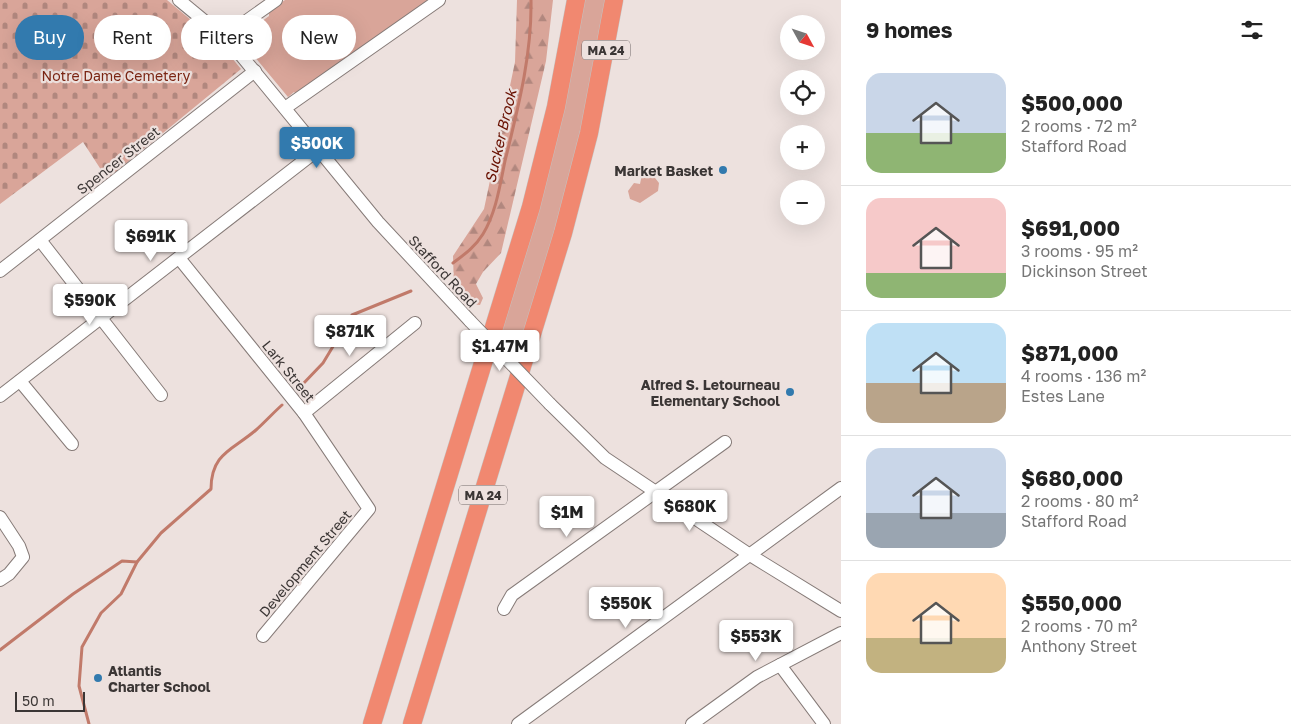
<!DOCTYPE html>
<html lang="en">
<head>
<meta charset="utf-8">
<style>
	:root { --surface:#fff; --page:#f6f6f6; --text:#222; --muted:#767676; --line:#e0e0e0; --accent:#327aae }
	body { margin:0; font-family:"Golos Text",sans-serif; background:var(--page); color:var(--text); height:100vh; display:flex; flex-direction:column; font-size:19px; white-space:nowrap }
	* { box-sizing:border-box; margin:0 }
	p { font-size:16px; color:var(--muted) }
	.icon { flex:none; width:28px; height:28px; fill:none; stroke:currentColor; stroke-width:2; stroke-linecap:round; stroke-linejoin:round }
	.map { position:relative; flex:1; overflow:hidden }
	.sheet { display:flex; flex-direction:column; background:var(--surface); width:450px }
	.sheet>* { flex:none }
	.guide { position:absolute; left:15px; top:15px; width:475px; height:45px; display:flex; gap:10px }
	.needle { width:32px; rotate:130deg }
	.buttons { position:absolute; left:780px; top:15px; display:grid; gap:10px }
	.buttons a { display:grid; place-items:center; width:45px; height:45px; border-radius:50%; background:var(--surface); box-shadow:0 5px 20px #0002; font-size:25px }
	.scale { position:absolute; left:15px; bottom:12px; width:70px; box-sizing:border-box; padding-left:5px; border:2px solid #3b3635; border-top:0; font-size:14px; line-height:18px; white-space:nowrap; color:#3b3635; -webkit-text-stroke:4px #ede1de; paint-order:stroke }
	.price { position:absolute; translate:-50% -42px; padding:0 11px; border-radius:5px; background:#fff; color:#222; font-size:16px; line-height:32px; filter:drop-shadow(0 1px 2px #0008) }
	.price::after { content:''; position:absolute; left:50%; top:30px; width:15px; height:11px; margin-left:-8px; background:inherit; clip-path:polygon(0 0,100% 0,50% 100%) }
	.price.current { background:var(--accent); color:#fff }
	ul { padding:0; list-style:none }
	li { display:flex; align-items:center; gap:15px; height:125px; padding:0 25px }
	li+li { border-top:1px solid var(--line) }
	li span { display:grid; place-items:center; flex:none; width:140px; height:100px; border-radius:15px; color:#555 }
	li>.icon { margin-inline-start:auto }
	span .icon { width:60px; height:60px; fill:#fffc; stroke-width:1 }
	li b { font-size:21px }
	h2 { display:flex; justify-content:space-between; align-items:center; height:60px; padding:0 25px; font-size:21px }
	.chip { padding:0 18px; border-radius:22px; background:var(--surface); box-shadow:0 5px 20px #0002; font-size:18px; line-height:45px }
	.chip.current { background:var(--accent); color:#fff }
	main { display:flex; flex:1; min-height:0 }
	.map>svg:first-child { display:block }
	.green { fill:#d9a599 }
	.forest { fill:url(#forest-firs) }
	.cemetery { fill:url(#cemetery-stones) }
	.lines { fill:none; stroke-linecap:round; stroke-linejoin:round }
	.stream { stroke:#c17a6a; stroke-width:3 }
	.minor-casing { stroke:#867b78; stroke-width:14 }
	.highway-casing { stroke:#c4c3c2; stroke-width:19 }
	.minor { stroke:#fff; stroke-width:12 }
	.highway { stroke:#f18870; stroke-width:18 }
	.minor-bridge-casing { stroke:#867b78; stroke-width:14; stroke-linecap:butt }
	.minor-bridge { stroke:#fff; stroke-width:12 }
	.poi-dot { fill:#327aae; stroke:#ede1de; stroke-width:2 }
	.labels { text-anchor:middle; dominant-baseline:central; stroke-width:4.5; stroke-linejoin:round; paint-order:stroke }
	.shield { fill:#ede1de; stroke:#706968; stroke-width:1 }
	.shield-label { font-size:12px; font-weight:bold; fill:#3b3635 }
	.park-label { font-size:14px; fill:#7c2614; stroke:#ede1de }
	.street-label { font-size:14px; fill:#3b3635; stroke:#ede1de }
	.poi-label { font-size:14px; font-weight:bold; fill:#3b3635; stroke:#ede1de; text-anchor:end }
	.water-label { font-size:15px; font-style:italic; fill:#681000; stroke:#ede1de }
</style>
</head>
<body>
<main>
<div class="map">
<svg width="841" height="724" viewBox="0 0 841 724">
	<defs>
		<pattern id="forest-firs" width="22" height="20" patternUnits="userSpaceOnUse" patternTransform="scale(1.25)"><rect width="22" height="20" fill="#d9a599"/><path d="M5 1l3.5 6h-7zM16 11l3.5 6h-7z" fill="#b1877e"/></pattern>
		<pattern id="cemetery-stones" width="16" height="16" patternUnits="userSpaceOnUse" patternTransform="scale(1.25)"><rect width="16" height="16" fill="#d9a599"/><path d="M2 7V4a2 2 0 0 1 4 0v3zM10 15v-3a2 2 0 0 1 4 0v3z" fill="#b1877e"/></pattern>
	</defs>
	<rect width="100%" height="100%" fill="#ede1de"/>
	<g class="green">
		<polygon points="285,0 428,0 296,94 294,92 288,97 239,38 269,16 269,11"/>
		<polygon points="581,0 608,0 584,127 519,356 498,335"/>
		<polygon points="644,164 659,183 658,191 640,203 630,199 628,191 634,183 640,184"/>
	</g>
	<polygon class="forest" points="517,0 553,0 546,61 501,253 483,272 476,284 483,298 480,305 469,304 454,289 453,256 484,209 515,62"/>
	<polygon class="cemetery" points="0,0 167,0 222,46 241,69 107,179 83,142 0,204"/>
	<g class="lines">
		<g class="stream">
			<path d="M 453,263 C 465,254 475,247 483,234 C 496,213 500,185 505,161 C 518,108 532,55 531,0"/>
			<polyline points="301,386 323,363 352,315 411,291"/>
			<polyline points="0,650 73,594 122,561 137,562"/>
			<path d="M 89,724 L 79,686 L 82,647 L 101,613 L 121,594 L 137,562 L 161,533 L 211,489 C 211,453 233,450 256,430 C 265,422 273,413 282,405"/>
		</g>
		<defs>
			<g id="minor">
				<polyline points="179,0 231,43 378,222 470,321"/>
				<polyline points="224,37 276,0"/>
				<polyline points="285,108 439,0"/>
				<polyline points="40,240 161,395"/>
				<polyline points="179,258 304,413 369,509 263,636"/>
				<polyline points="0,271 255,71"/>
				<polyline points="20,381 72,444"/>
				<polyline points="0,396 319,149"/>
				<polyline points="550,404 605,458 750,555 841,611"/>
				<polyline points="304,413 415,323"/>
				<polyline points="0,517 19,546 23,557 9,574 0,580"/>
				<polyline points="504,609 512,595 725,442"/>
				<polyline points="780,665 824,724"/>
				<polyline points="518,724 841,488"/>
				<polyline points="692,724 757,677 841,633"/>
			</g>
			<g id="highway">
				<polyline points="372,724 531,207 556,107 576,0"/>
				<polyline points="412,724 563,233 589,133 614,0"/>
			</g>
		</defs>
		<use href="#minor" class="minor-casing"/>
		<use href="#highway" class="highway-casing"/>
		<use href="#minor" class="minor"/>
		<use href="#highway" class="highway"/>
		<defs>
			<polyline id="minor-bridge" points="470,321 550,404"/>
		</defs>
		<use href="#minor-bridge" class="minor-bridge-casing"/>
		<use href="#minor-bridge" class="minor-bridge"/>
	</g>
	<g class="poi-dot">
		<circle cx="723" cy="170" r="5"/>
		<circle cx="790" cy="392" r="5"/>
		<circle cx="98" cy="678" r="5"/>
	</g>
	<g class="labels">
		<g class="shield">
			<rect x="582" y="40.5" width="48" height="19" rx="4"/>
			<rect x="459" y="485.5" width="48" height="19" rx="4"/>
		</g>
		<g class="shield-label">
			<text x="606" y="50">MA 24</text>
			<text x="483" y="495">MA 24</text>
		</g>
		<g class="park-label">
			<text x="116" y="75">Notre Dame Cemetery</text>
		</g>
		<g class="street-label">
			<text transform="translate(118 160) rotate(-38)">Spencer Street</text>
			<text transform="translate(443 271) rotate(47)">Stafford Road</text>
			<text transform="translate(289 371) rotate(51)">Lark Street</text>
			<text transform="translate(305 563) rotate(-50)">Development Street</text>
		</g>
		<g class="poi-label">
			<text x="713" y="170">Market Basket</text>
			<text x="780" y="384">Alfred S. Letourneau<tspan x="780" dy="16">Elementary School</tspan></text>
			<text x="108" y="670" text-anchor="start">Atlantis<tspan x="108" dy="16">Charter School</tspan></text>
		</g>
		<g class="water-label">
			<text transform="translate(500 136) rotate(-77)">Sucker Brook</text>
		</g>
	</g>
</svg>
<div class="buttons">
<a><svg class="needle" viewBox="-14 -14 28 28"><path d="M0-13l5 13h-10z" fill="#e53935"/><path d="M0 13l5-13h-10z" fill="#767676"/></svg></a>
<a><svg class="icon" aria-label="locate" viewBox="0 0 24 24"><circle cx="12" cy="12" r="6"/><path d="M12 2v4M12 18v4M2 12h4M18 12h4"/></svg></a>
<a>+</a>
<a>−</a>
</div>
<div class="scale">50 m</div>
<b class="price current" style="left:317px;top:169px">$500K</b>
<b class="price" style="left:151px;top:262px">$691K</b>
<b class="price" style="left:90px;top:326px">$590K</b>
<b class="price" style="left:350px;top:357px">$871K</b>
<b class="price" style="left:500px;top:372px">$1.47M</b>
<b class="price" style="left:690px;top:532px">$680K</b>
<b class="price" style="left:567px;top:538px">$1M</b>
<b class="price" style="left:626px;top:629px">$550K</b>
<b class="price" style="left:756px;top:662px">$553K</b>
<div class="guide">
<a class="chip current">Buy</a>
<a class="chip">Rent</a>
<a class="chip">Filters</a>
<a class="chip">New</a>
</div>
</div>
<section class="sheet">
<h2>9 homes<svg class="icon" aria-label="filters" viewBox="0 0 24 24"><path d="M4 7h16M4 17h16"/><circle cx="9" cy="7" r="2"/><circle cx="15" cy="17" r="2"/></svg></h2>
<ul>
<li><span style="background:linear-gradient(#c9d6e8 60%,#8fb573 0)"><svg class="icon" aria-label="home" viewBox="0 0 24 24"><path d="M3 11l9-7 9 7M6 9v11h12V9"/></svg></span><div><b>$500,000</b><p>2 rooms · 72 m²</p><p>Stafford Road</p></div></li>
<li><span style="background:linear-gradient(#f6c9c9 75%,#8fb573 0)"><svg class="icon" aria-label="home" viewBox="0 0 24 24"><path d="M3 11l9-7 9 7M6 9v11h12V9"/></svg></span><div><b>$691,000</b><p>3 rooms · 95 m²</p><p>Dickinson Street</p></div></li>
<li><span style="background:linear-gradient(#bfe0f5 60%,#b9a48a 0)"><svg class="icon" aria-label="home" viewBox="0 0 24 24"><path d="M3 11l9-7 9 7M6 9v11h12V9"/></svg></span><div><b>$871,000</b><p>4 rooms · 136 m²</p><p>Estes Lane</p></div></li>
<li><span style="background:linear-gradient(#c9d6e8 65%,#9aa5b1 0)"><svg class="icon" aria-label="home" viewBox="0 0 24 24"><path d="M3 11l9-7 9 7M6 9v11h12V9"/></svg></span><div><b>$680,000</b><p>2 rooms · 80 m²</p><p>Stafford Road</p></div></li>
<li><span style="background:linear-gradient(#ffd9b3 65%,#c2b280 0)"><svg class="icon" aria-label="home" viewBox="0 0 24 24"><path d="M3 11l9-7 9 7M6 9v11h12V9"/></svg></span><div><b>$550,000</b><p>2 rooms · 70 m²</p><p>Anthony Street</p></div></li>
</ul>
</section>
</main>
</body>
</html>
